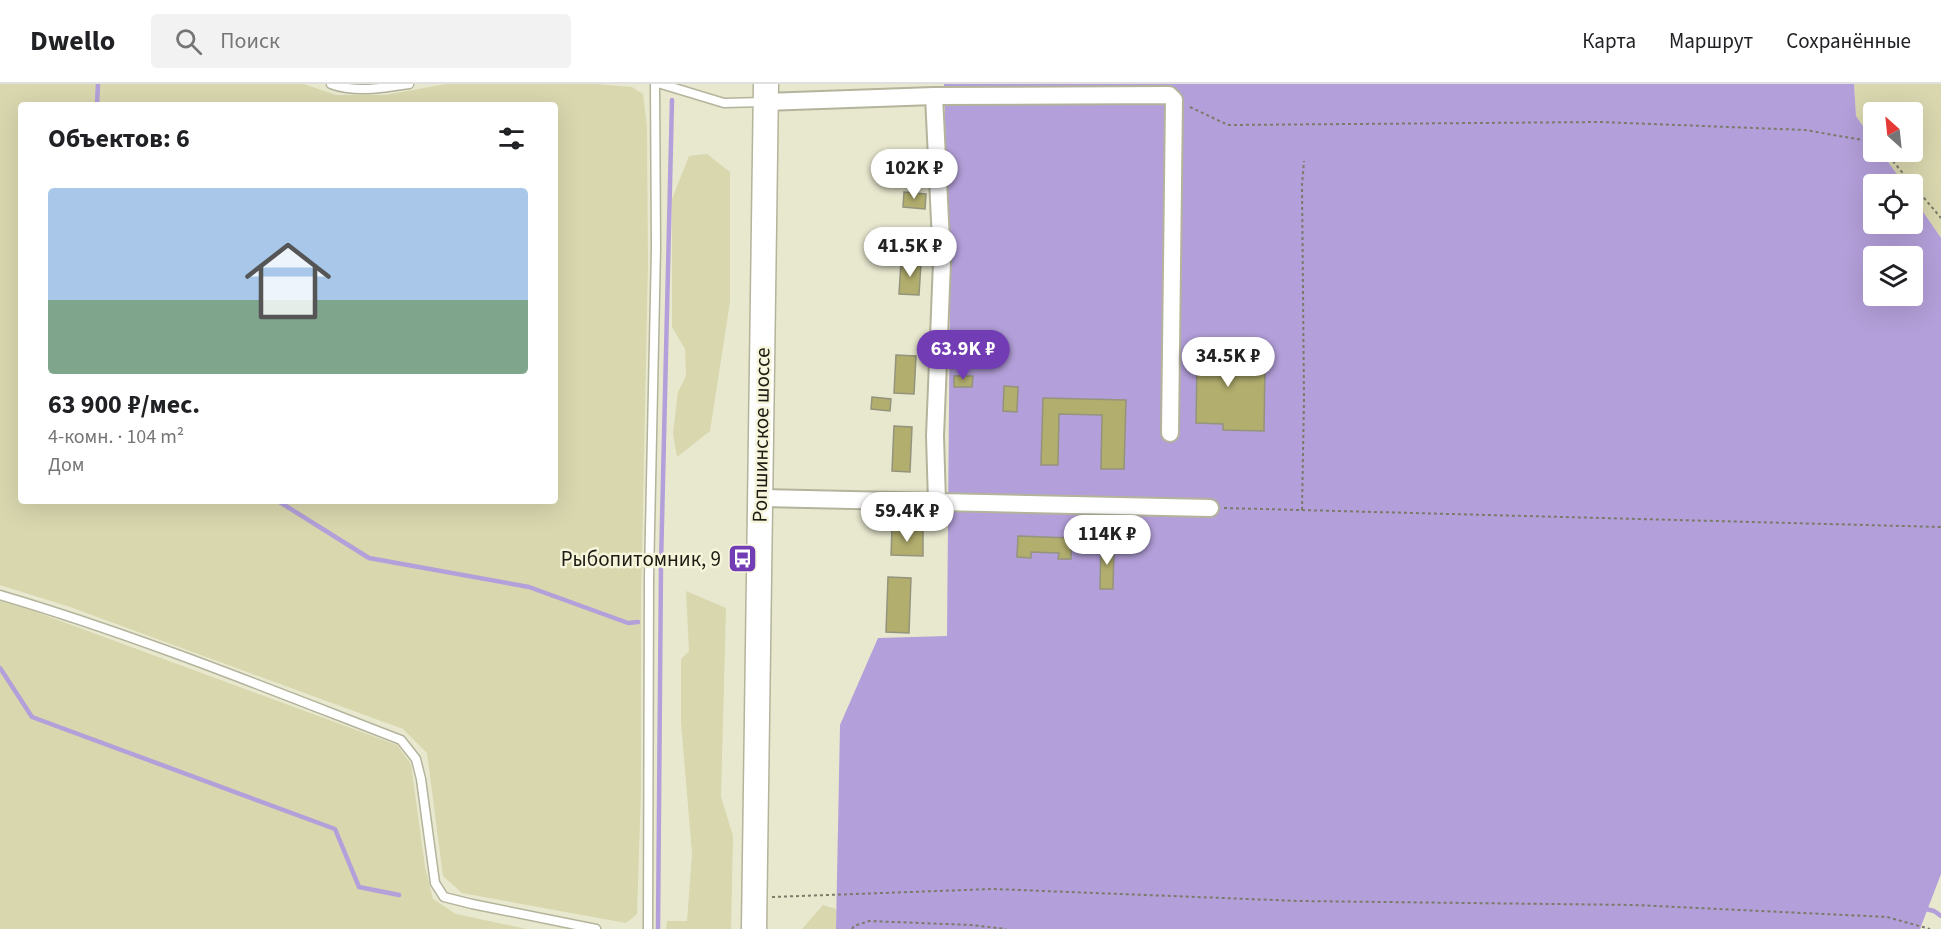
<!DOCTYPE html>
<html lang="ru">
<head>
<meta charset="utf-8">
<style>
	:root { --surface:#fff; --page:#f2f2f2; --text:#202124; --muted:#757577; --line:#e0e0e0; --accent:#723db4 }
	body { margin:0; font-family:"Source Sans 3",sans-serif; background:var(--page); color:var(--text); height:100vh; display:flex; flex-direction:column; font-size:22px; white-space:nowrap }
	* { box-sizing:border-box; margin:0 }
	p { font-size:20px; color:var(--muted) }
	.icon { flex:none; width:33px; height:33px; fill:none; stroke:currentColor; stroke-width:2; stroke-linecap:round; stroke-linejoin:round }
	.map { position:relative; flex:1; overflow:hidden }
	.drawer { position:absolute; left:18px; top:18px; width:540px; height:402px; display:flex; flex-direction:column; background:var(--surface); border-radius:6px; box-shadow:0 6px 24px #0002 }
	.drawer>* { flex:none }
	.needle { width:39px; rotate:333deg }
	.buttons { position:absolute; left:1863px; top:18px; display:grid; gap:12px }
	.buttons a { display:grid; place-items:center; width:60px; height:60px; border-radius:6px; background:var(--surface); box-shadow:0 6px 24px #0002; font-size:30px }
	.price { position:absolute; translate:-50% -51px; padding:0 14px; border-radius:21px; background:#fff; color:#222; font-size:20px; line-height:39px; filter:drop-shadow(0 2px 3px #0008) }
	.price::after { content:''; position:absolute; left:50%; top:36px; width:18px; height:14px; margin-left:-9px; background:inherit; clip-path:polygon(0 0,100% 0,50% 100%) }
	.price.on { background:var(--accent); color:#fff }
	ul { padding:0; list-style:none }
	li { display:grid; align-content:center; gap:12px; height:318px; padding:0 30px }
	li+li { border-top:2px solid var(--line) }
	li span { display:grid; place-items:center; height:186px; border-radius:6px; color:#555 }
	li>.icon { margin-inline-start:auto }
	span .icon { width:108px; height:108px; fill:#fffc; stroke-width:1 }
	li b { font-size:26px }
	h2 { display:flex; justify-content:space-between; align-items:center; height:72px; padding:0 30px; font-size:26px }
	header { display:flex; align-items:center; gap:36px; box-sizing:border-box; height:84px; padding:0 30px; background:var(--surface); border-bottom:2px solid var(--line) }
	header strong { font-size:28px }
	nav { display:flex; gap:33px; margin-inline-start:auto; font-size:21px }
	.search { width:420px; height:54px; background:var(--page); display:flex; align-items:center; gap:15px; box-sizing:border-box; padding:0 21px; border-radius:6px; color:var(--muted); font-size:22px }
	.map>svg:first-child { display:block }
	.green { fill:#d8d7ae; fill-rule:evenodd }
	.water { fill:#b39fd9; fill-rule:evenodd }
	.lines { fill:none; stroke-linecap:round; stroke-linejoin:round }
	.stream { stroke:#b39fd9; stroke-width:4.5 }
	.building { fill:#b2ae6e; stroke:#94937c; stroke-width:1.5 }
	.lane-casing { stroke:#b4b39b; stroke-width:11 }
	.street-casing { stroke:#b4b39b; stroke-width:20 }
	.secondary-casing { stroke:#b4b39b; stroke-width:27 }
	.path { stroke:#7b7b6a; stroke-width:2; stroke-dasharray:3 3; stroke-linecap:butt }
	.lane { stroke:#fff; stroke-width:8 }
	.street { stroke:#fff; stroke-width:16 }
	.secondary { stroke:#fff; stroke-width:24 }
	.labels { text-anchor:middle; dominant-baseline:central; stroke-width:5; stroke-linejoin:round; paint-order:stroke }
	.street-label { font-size:21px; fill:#1d1c13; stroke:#f6f5dc }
	.poi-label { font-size:21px; fill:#1d1c13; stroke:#f6f5dc; text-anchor:end }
</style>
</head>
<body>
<header>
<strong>Dwello</strong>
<div class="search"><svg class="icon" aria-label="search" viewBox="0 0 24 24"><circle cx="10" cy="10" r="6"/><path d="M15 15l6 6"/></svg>Поиск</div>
<nav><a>Карта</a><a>Маршрут</a><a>Сохранённые</a></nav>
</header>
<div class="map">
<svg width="1941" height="845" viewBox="0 0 1941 845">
	<rect width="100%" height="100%" fill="#e8e8cf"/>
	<g class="green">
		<path d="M 0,0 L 304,0 L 336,11 L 385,11 L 446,0 L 597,0 L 632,3 L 643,10 L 647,43 L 648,180 L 641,517 L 641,707 L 637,830 L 626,839 L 462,809 L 443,792 L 427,669 L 403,645 L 70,523 L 0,501 ZM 21,21 L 555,21 L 555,417 L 21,417 Z"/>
		<polygon points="1854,0 1941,0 1941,154 1913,113 1912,100 1904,100 1881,68 1912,68 1912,28 1874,28 1873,57 1856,32"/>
		<polygon points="707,70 730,88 730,218 710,347 677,373 673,349 678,308 686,292 685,265 672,243 672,115 689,72"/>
		<polygon points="686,507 726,524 721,713 733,752 731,845 666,845 667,837 687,837 692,770 681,638 681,575 689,567"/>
		<polygon points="0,517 31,526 397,661 411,680 425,783 433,815 456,830 527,845 0,845"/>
		<polygon points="823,821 836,825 836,845 802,845"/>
	</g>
	<path class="water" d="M 944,0 L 1854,0 L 1856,32 L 1873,57 L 1874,68 L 1881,68 L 1904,100 L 1874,100 L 1874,140 L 1912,140 L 1913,113 L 1941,154 L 1941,790 L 1920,845 L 836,845 L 840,641 L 878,554 L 947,552 L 950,206 ZM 1874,172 L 1912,172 L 1912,212 L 1874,212 Z"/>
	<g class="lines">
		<g class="stream">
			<polyline points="97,21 98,0"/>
			<polyline points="278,417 369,474 529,503 628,539 638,538"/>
			<polyline points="0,584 32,633 335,745 359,803 399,811"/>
			<polyline points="1922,824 1934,827 1941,832"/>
			<polyline points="658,845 661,480 672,16"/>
		</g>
	</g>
	<g class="building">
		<polygon points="904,108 926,110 925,125 903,123"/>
		<polygon points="901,178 921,179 919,211 899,210"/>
		<polygon points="1192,257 1236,257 1236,278 1265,279 1264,347 1223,346 1223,340 1196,339 1197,278 1191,278"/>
		<polygon points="896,271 916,272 914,310 894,309"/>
		<polygon points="954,292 973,292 972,303 954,303"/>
		<polygon points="1004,302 1018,303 1017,328 1003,327"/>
		<polygon points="872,313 891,315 890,327 871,325"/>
		<polygon points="1043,314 1126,316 1124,385 1101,385 1102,331 1059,330 1058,381 1041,381"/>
		<polygon points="894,342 912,343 910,388 892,387"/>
		<polygon points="892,445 923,446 923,472 891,471"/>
		<polygon points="1018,452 1071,454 1071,475 1058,475 1059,469 1031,468 1031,474 1017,473"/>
		<polygon points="1101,460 1114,460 1113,505 1100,505"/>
		<polygon points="888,493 911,494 909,549 886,548"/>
	</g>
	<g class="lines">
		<defs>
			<g id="lane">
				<path d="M 331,0 C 355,9 384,4 409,0"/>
				<polyline points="661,0 724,19 763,18"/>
				<path d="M 0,511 C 136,551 269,605 401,656 L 416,675 L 421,695 L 435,799 L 444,813 L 472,820 L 596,845"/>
				<polyline points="648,845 649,493 656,164 655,0"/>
			</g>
			<g id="street">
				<polyline points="934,12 942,178 935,352 937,418"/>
				<polyline points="765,18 934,12 1169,11 1174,16 1170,349"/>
				<polyline points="761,414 1210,424"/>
			</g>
			<polyline id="secondary" points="754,845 766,0"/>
		</defs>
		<use href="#lane" class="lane-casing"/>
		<use href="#street" class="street-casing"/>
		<use href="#secondary" class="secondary-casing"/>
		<g class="path">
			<polyline points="1190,23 1228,41 1601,38 1805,46 1874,58"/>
			<polyline points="1885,68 1941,134"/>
			<polyline points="1224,424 1941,443"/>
			<polyline points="1302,426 1304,315 1302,101 1304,77"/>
			<polyline points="772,813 993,805 1299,817 1635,821 1887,833 1930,845"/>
			<polyline points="852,845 854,842 869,837 971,841 1006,845"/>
		</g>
		<use href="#lane" class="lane"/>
		<use href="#street" class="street"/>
		<use href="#secondary" class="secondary"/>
	</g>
	<defs>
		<symbol id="bus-square" viewBox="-11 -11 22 22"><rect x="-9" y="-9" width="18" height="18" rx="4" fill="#723db4" stroke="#f6f5dc"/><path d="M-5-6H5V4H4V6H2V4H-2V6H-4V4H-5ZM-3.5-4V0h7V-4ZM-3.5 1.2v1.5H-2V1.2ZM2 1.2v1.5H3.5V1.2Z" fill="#fff"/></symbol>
	</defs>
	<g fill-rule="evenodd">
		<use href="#bus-square" x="726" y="458" width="33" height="33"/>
	</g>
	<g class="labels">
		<g class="street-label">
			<text transform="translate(761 351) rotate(-89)">Ропшинское шоссе</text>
		</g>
		<g class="poi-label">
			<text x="721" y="475">Рыбопитомник, 9</text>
		</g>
	</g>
</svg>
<div class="buttons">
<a><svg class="needle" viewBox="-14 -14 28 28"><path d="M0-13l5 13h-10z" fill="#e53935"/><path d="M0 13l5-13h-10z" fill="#757577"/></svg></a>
<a><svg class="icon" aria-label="locate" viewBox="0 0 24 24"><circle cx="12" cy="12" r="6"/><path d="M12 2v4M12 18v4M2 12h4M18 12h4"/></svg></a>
<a><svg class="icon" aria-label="layers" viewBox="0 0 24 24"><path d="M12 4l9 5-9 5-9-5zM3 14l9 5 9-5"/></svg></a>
</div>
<b class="price" style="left:914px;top:116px">102K ₽</b>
<b class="price" style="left:910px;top:194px">41.5K ₽</b>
<b class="price on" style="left:963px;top:297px">63.9K ₽</b>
<b class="price" style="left:1228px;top:304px">34.5K ₽</b>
<b class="price" style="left:907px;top:459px">59.4K ₽</b>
<b class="price" style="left:1107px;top:482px">114K ₽</b>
<section class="drawer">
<h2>Объектов: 6<svg class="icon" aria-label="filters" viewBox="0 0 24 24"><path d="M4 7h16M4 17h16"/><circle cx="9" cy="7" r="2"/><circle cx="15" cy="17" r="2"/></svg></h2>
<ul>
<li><span style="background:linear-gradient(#a9c7e8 60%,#7fa58c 0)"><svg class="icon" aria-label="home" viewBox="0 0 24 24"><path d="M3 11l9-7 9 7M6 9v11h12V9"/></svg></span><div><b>63 900 ₽/мес.</b><p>4-комн. · 104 m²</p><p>Дом</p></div></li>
</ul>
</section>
</div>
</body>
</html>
